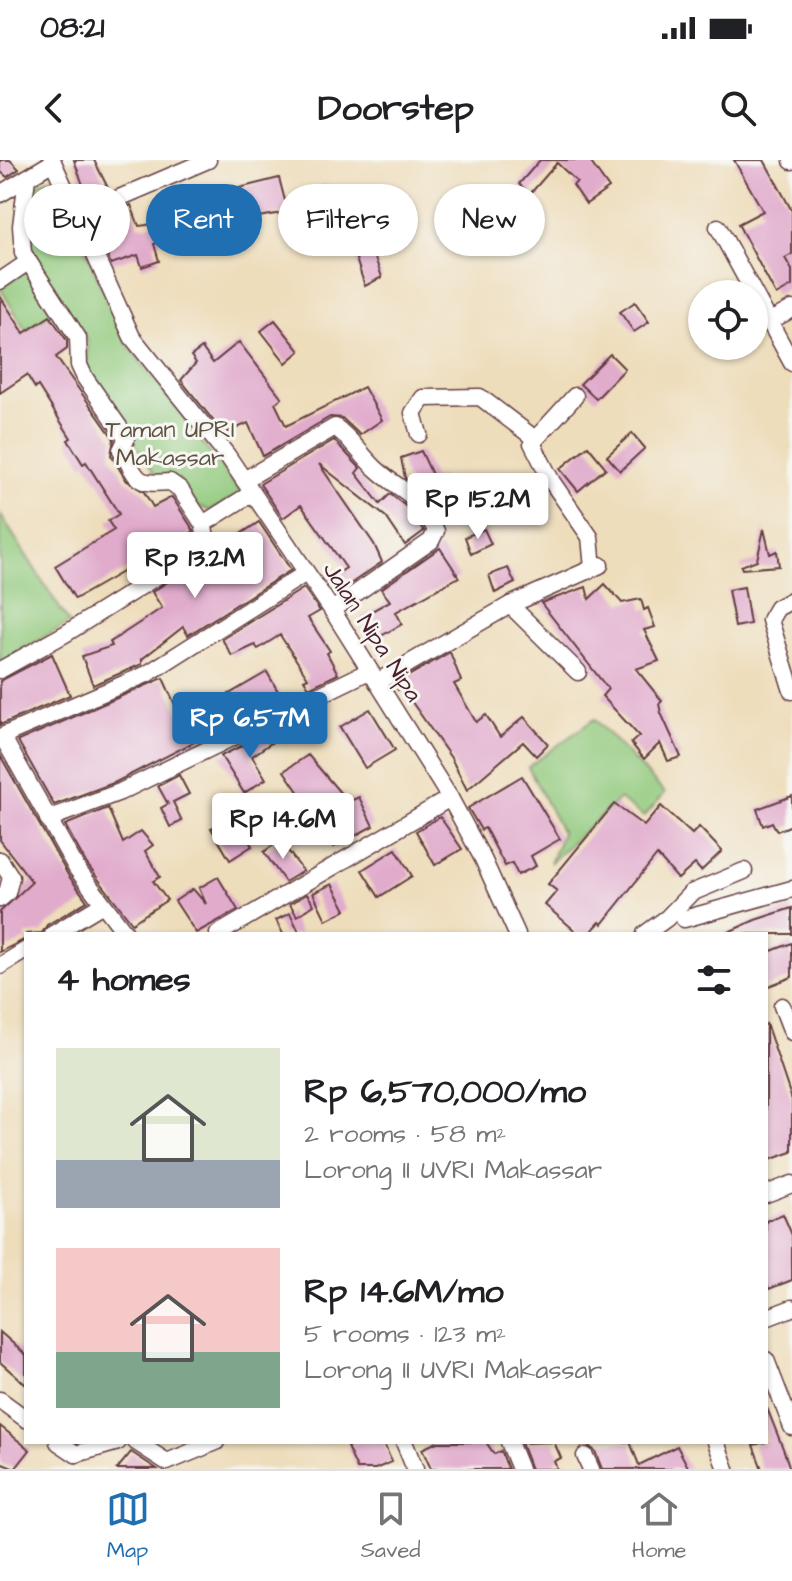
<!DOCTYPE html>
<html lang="en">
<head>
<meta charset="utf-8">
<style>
	:root { --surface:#fff; --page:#f2f2f2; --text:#202124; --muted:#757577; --line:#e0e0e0; --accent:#1f6fb2 }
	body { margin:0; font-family:"Architects Daughter",sans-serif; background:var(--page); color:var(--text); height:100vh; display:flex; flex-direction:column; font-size:30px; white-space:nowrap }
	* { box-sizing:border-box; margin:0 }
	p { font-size:26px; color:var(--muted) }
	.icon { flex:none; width:44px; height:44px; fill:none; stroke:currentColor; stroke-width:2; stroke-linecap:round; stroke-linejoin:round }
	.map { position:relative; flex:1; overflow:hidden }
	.panel { position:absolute; left:24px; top:772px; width:744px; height:512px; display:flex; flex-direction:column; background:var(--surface); border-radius:0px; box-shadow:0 2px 6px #0004 }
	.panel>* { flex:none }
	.banner { position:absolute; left:24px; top:24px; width:744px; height:72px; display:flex; gap:16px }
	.buttons { position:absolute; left:688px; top:120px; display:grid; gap:16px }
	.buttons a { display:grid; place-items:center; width:80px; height:80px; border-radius:50%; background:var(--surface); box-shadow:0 2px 6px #0004; font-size:40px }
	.price { position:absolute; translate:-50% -68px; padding:0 18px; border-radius:8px; background:#fff; color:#222; font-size:26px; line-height:52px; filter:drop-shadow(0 2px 4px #0008) }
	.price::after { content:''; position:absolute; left:50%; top:48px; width:24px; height:18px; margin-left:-12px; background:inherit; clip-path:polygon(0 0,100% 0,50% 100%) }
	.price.selected { background:var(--accent); color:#fff }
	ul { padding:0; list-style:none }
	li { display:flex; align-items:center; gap:24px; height:200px; padding:0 32px }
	li span { display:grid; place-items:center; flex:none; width:224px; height:160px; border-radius:0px; color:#555 }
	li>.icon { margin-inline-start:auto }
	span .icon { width:96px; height:96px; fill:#fffc; stroke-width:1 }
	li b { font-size:34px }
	h2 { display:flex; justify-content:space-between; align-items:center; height:96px; padding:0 32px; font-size:34px }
	.pill { padding:0 28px; border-radius:36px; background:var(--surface); box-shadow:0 2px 6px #0004; font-size:28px; line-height:72px }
	.pill.selected { background:var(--accent); color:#fff }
	.status { display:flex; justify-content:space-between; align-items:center; height:56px; padding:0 40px; background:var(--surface); direction:ltr }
	.status svg { height:22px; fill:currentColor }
	header { display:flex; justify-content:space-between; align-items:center; height:104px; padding:0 32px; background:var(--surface); font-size:36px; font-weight:700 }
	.menu { display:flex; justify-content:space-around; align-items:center; height:112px; border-top:2px solid var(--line); background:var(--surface); font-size:22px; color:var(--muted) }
	.menu a { display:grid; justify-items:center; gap:4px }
	.menu .selected { color:var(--accent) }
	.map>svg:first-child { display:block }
	.green { fill:#91c97c; stroke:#6e7454; stroke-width:2 }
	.building { fill:#e1abcc }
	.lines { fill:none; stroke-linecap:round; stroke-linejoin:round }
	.minor-casing { stroke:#633c41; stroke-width:19 }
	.minor { stroke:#fff; stroke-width:16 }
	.labels { text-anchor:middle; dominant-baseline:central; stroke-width:6; stroke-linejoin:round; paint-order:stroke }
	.park-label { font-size:24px; fill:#5f5243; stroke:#f6f6f2 }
	.street-label { font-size:24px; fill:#4a1f2b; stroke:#f6f6f2 }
</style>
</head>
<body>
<div class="status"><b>08:21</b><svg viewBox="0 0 49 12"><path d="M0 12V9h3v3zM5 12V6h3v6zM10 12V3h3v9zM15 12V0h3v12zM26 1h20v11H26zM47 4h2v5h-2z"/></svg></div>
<header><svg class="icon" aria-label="back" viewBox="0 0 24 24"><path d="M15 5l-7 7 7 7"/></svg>Doorstep<svg class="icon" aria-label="search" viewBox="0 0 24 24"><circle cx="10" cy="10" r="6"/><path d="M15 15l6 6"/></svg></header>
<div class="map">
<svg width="792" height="1309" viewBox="0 0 792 1309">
	<rect width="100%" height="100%" fill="#f6f6f2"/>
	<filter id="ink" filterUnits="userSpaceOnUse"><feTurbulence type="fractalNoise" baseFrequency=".0125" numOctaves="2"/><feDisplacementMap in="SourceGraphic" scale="16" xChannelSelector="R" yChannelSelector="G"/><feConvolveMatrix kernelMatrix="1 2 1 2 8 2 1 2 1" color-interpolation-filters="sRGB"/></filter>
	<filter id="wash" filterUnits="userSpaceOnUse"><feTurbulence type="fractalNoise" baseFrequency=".006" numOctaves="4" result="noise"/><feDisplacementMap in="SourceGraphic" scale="32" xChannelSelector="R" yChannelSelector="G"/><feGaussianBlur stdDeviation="1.8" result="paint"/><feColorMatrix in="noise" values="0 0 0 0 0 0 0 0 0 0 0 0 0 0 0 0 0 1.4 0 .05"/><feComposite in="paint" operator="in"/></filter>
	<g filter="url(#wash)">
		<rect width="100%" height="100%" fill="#edb"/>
		<g class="green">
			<path d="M 53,17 L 128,185 L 241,334 L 210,351 L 198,346 L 169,314 L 156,316 L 85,205 L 89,183 C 54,131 11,90 37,24 Z"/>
			<polygon points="25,111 52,152 26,170 0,128"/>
			<polygon points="0,354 69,463 0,502"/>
			<polygon points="594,559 665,633 644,657 619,639 550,703 562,673 528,607"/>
		</g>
		<g id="blocks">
			<g class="building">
				<polygon points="0,0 10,0 19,9 7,17 0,11"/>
				<polygon points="74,0 94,0 109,30 88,39"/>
				<polygon points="540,0 589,0 609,28 586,44 573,25 577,22 557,3 530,34 519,24"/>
				<polygon points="734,0 764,0 792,51 792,94 785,98 792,110 792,126 776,135 738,64 763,51"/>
				<polygon points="279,18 288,52 234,61 232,53 206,62 210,75 182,82 180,75 154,84 159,101 142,107 138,95 111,104 92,62 131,45 139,66 147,65 227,31"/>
				<polygon points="326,24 335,53 316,58 308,30"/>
				<polygon points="361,62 364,87 370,85 382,117 365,126 345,66"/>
				<polygon points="0,136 24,173 50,156 67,181 67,189 56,197 114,279 111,295 126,320 144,332 153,347 172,337 194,371 75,439 55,406 114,370 108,361 119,354 86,302 83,304 68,280 71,278 38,226 35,228 27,215 0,233"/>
				<polygon points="635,142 649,162 634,172 620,152"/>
				<polygon points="275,160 300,191 286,203 261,171"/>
				<polygon points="239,182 282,238 275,243 286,266 364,227 382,260 360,275 342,258 330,257 263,296 248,263 224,274 181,220 196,203 191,196 202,188 213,203"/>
				<polygon points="610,194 625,209 596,239 580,224"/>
				<polygon points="632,273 645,288 620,311 607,296"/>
				<polygon points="334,280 360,308 356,313 380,344 390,334 408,348 424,371 405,385 386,357 319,304 374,384 382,402 340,431 330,419 346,408 301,345 283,358 260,324"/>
				<polygon points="588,286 606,308 578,331 560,309"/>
				<polygon points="421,291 435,321 441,316 454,330 435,347 405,318 401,298"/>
				<polygon points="259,362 291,410 188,475 183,467 142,499 142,504 93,525 82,496 112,486 110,482 162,448 152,432"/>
				<polygon points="484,369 491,384 471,394 465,377"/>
				<polygon points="764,369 770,394 777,391 779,406 742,409 741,406 757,400"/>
				<polygon points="440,388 459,417 396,452 402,464 374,480 361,457 390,441 381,429"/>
				<polygon points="508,408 515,423 495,433 489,415"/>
				<polygon points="605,424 622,443 641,439 644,450 648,448 655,467 644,470 659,501 636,509 662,541 659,544 661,553 681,597 668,601 660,583 644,599 631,583 639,576 602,536 608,529 541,443 586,427 589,439"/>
				<polygon points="744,427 750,464 735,467 728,430"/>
				<polygon points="304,428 320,451 308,458 330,491 327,493 338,514 309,528 304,520 308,518 280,475 258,489 255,485 232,496 222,479"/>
				<polygon points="450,492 461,521 454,524 476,562 486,555 500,577 524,557 548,584 536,596 523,582 467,630 451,598 402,528 398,530 395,524"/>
				<polygon points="52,494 70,535 0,565 0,521"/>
				<polygon points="267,512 280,535 266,545 116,622 54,645 18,581 163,518 181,558 188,558"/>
				<polygon points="370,549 395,590 365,608 340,567"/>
				<polygon points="282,566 287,572 252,596 266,619 244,633 221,596"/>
				<polygon points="0,595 68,715 87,741 47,765 42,773 26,774 26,779 0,792 0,752 32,722 0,680"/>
				<polygon points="308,595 348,642 359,637 373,666 334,687 314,651 310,649 282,663 273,646 301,636 284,611"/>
				<polygon points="179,615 189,634 173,642 182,661 170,667 161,648 168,644 158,626"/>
				<polygon points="522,616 560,679 531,696 536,706 518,715 512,703 505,706 485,668 481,670 468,648"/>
				<polygon points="792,636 792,665 777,671 772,662 763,666 757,649"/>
				<polygon points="614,644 644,666 661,646 692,674 699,667 722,691 701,711 695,704 678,719 657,695 602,764 600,762 589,774 579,774 545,745 557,731 548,724"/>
				<polygon points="108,648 123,683 141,671 153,685 145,691 160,717 153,721 167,740 132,763 86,703 65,665"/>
				<polygon points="440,657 462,689 435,705 416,671"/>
				<polygon points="235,659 252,686 230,700 211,668"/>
				<polygon points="280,680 303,711 285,722 264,692"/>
				<polygon points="396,689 412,716 379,737 362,710"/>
				<polygon points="218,717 238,750 196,773 175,741 193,729 206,744 199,728"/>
				<polygon points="332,724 346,750 326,760 313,733"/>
				<polygon points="307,734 314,745 297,756 290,744"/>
				<polygon points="792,748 792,774 724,774 755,760"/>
				<polygon points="290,753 300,774 283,774 276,760"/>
				<polygon points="792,783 792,817 766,827 766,793"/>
				<polygon points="766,863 792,940 792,992 766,1001"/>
				<polygon points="783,1054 792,1075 792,1120 769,1129 766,1122 766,1061"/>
				<polygon points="0,1172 26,1195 26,1225 0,1202"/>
				<polygon points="767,1248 784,1291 790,1309 762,1309 753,1285 766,1282"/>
				<polygon points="0,1266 30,1290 15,1309 0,1303"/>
				<polygon points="359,1282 383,1282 392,1302 375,1309 357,1309 347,1287"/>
				<polygon points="437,1282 486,1282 494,1294 501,1291 508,1309 431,1309 422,1289"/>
				<polygon points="554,1282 561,1298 554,1301 557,1309 531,1309 521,1283"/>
				<polygon points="584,1282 630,1282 639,1305 677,1286 689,1309 602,1309 595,1291"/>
				<polygon points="131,1292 157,1309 117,1309"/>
			</g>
		</g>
	</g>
	<g filter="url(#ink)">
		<use href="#blocks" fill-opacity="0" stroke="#633c41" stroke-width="2"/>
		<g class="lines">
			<defs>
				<g id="minor">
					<polyline points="52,0 132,177 227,295 332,450 450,638 483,699 517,774"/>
					<polyline points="792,0 792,1"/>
					<path d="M 27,18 L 21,66 L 23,93 L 78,178 L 79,205 L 85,218 L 124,274 L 126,280 L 121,290 C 139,320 134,325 170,322 L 180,329 L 203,364"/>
					<polyline points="0,34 53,2"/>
					<polyline points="77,56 208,0"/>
					<polyline points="718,67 792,203"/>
					<polyline points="0,121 28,102"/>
					<polyline points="772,160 792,149"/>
					<polyline points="575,236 532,283 552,322 590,377 593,408"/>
					<polyline points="419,274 413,253 423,238 480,237 534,278"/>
					<path d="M 244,320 L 335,267 C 350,277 361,295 375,308 C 403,334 417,330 436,371 L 431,381 L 332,450"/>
					<polyline points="792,440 777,448 770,460 792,531"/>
					<polyline points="510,445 600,405"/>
					<polyline points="0,510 65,474 199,390 207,380 203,364 252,333"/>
					<polyline points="377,522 510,445 578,512"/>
					<polyline points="48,659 120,632 369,511"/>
					<polyline points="0,700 11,717 7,733 0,739"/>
					<polyline points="684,759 792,729"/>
					<polyline points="53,774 103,744"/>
					<polyline points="126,774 77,709 2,576 147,514 306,413"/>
					<polyline points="218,774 450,638"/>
					<polyline points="645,774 667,758 691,733 744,711"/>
					<polyline points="0,806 26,790"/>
					<polyline points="782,846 792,872"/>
					<polyline points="766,1034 792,1024"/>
					<polyline points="766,1158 792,1148"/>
					<polyline points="766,1200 792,1267"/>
					<polyline points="0,1240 26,1259"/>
					<polyline points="58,1282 76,1294"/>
					<polyline points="136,1282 167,1302 216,1282"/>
					<polyline points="404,1282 415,1309"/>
					<polyline points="509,1282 520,1309"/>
					<polyline points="716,1282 726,1309"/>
					<polyline points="76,1294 118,1282"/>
					<polyline points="585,1296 591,1309"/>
				</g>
			</defs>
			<use href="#minor" class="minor-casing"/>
			<use href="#minor" class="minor"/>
		</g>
	</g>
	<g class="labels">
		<g class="park-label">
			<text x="170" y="270">Taman UPRI<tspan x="170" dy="28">Makassar</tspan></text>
		</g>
		<g class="street-label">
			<text transform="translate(372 472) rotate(57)">Jalan Nipa Nipa</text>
		</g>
	</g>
</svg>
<div class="buttons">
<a><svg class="icon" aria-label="locate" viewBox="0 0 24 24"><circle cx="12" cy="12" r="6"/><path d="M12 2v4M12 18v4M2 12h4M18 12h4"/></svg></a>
</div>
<b class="price" style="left:478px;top:381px">Rp 15.2M</b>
<b class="price" style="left:195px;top:440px">Rp 13.2M</b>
<b class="price selected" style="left:250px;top:600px">Rp 6.57M</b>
<b class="price" style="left:283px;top:701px">Rp 14.6M</b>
<div class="banner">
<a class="pill">Buy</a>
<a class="pill selected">Rent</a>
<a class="pill">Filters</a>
<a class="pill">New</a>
</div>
<section class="panel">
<h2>4 homes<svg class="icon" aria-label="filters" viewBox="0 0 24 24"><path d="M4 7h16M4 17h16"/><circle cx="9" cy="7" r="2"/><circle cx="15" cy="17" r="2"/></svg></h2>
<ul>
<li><span style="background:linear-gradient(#dfe7d0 70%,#9aa5b1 0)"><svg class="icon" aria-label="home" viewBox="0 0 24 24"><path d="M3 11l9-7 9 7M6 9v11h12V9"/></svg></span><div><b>Rp 6,570,000/mo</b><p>2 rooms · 58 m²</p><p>Lorong II UVRI Makassar</p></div></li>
<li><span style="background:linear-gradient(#f6c9c9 65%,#7fa58c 0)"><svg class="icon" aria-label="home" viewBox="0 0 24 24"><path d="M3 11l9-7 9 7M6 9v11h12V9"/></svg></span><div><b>Rp 14.6M/mo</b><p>5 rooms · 123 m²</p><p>Lorong II UVRI Makassar</p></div></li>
</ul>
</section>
</div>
<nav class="menu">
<a class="selected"><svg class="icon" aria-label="map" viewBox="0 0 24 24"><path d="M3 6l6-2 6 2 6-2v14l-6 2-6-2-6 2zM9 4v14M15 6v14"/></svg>Map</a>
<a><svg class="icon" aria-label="saved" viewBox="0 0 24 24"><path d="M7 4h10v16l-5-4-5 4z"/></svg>Saved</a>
<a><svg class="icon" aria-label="home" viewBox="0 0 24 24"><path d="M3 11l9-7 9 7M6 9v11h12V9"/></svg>Home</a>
</nav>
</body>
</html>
